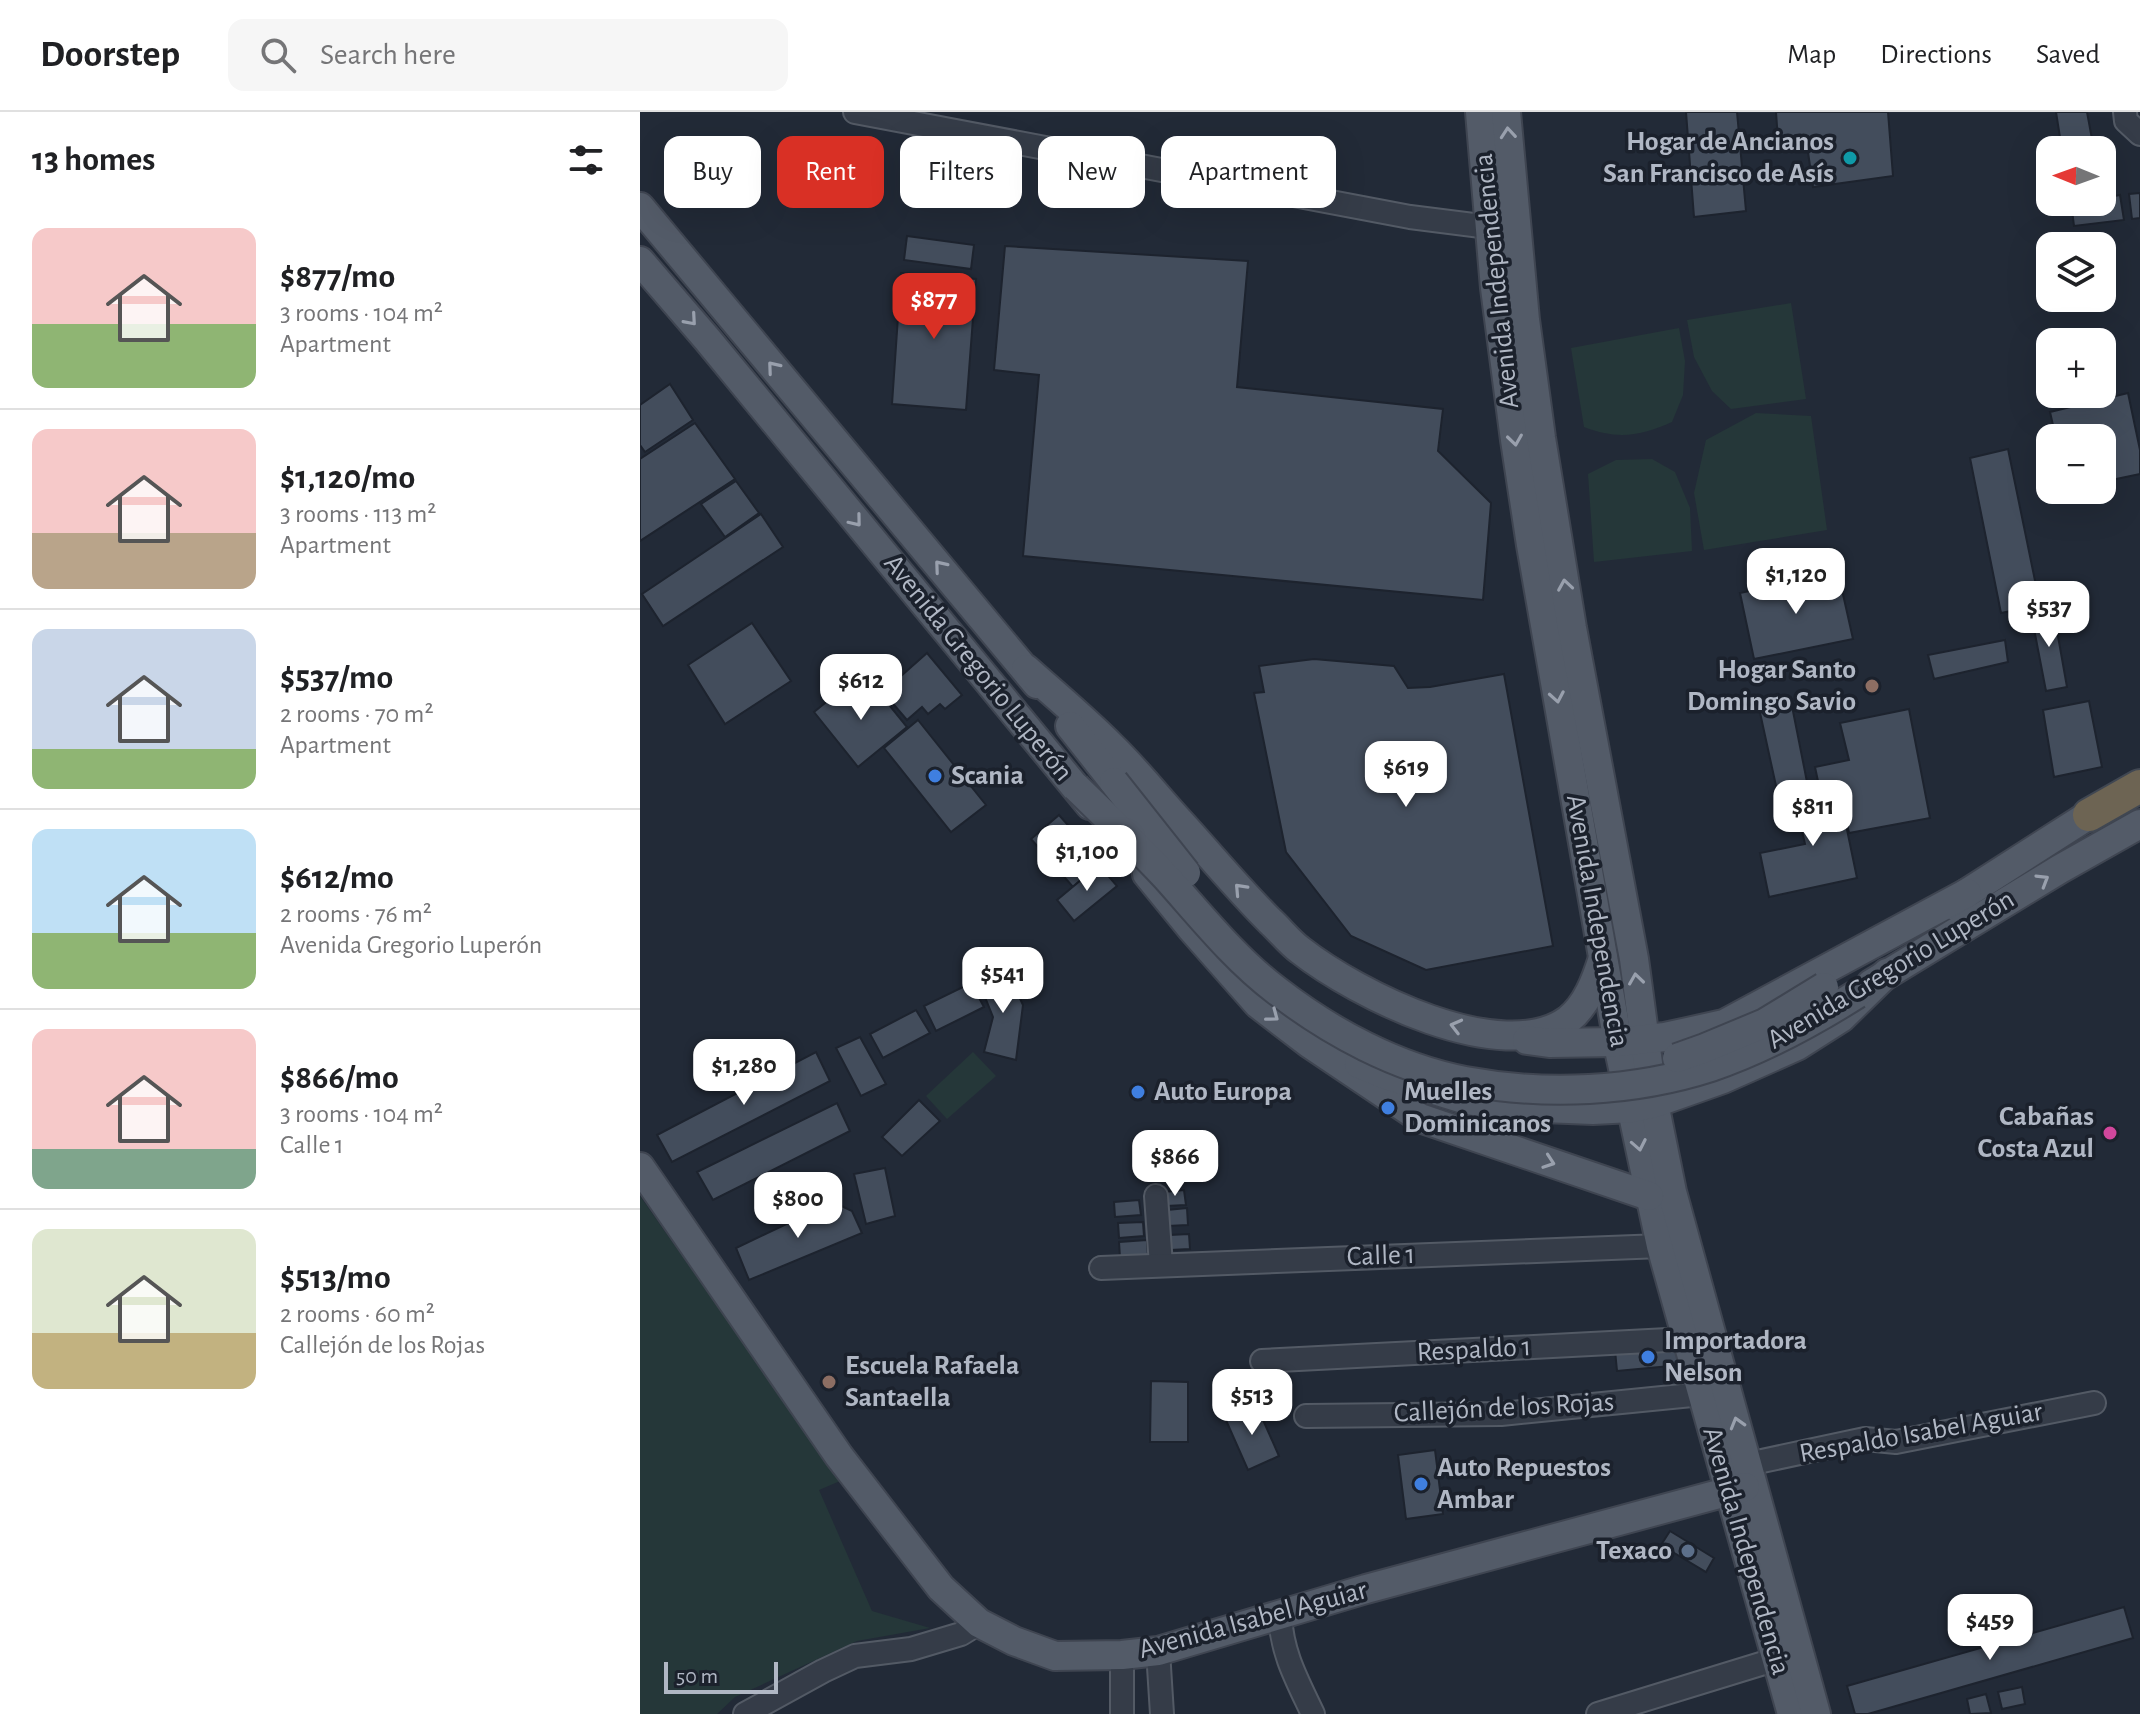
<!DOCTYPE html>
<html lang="en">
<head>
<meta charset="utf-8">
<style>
	:root { --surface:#fff; --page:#f6f6f6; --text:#202124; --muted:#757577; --line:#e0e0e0; --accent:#d93025 }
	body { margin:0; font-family:"Alegreya Sans",sans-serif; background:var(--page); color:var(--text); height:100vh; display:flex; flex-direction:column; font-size:30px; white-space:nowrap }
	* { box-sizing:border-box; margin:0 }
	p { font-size:26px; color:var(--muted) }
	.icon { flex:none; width:44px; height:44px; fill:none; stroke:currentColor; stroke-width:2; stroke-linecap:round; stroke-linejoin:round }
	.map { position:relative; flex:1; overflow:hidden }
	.sheet { display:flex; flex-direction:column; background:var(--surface); width:640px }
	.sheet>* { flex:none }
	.banner { position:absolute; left:24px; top:24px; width:760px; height:72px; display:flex; gap:16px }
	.needle { width:52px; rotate:271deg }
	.tools { position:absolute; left:1396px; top:24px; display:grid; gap:16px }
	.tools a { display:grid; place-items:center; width:80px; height:80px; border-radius:16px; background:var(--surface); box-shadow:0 8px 32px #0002; font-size:40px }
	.scale { position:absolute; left:24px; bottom:20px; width:114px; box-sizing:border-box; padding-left:8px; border:4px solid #b0b7c4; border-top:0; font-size:22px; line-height:28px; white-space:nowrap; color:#b0b7c4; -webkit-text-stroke:6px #1b212c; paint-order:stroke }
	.price { position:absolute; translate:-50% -68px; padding:0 18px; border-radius:16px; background:#fff; color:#222; font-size:26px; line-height:52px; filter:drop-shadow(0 2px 4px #0008) }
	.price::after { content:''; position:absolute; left:50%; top:48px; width:24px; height:18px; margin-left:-12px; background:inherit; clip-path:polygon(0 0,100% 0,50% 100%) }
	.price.current { background:var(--accent); color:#fff }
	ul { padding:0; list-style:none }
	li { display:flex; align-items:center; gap:24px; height:200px; padding:0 32px }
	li+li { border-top:2px solid var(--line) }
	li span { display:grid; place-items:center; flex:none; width:224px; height:160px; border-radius:16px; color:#555 }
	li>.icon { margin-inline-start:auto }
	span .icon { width:96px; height:96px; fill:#fffc; stroke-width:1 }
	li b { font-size:34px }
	h2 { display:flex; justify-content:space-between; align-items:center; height:96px; padding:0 32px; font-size:34px }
	.chip { padding:0 28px; border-radius:16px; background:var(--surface); box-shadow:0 8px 32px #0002; font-size:28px; line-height:72px }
	.chip.current { background:var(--accent); color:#fff }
	header { display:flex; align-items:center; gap:48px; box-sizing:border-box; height:112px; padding:0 40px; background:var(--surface); border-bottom:2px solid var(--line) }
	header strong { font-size:38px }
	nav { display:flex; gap:44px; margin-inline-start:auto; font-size:28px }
	.search { width:560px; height:72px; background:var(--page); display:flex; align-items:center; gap:20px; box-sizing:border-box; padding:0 28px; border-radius:16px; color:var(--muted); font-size:30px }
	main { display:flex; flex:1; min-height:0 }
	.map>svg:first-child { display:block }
	.green { fill:#253739 }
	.building { fill:#434d5c; stroke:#1d232e; stroke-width:2 }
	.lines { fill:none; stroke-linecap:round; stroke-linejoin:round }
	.minor-casing { stroke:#535a65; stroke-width:26 }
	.major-casing { stroke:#3f4551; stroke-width:32 }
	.highway-casing { stroke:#404752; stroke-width:36 }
	.minor { stroke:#353c48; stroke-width:22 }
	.major { stroke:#535b68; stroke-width:28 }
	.highway { stroke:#6d6453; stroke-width:32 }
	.major-bridge-casing { stroke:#3f4551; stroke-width:32; stroke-linecap:butt }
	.major-bridge { stroke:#535b68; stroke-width:28 }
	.oneway { stroke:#99a0ad }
	.culture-dot { fill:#0f9aa8; stroke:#1b212c; stroke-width:3 }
	.education-dot { fill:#8d6e63; stroke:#1b212c; stroke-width:3 }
	.shop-dot { fill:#3f7fe0; stroke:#1b212c; stroke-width:3 }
	.hotel-dot { fill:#d1479c; stroke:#1b212c; stroke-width:3 }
	.service-dot { fill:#5c6f8a; stroke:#1b212c; stroke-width:3 }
	.labels { text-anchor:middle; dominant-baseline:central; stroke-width:7; stroke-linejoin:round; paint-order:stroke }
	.poi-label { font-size:28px; font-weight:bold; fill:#b0b7c4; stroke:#1b212c; text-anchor:start }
	.street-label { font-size:28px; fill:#b0b7c4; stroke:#1b212c }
</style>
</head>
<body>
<header>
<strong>Doorstep</strong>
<div class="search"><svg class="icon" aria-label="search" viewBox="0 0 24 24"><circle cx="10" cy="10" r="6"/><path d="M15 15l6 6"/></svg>Search here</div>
<nav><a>Map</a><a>Directions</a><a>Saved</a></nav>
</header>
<main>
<section class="sheet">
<h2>13 homes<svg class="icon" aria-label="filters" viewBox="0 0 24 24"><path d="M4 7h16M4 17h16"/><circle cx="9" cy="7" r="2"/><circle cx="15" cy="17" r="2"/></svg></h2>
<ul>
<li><span style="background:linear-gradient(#f6c9c9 60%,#8fb573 0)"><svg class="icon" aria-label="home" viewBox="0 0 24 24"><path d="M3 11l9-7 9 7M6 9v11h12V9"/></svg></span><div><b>$877/mo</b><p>3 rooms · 104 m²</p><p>Apartment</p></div></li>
<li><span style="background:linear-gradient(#f6c9c9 65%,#b9a48a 0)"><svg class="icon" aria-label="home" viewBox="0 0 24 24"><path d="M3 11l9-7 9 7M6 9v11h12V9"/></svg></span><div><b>$1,120/mo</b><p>3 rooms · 113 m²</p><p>Apartment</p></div></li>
<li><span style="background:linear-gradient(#c9d6e8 75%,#8fb573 0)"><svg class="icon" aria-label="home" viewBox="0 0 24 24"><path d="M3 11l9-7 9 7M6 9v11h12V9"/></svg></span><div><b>$537/mo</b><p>2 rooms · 70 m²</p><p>Apartment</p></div></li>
<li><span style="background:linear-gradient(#bfe0f5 65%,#8fb573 0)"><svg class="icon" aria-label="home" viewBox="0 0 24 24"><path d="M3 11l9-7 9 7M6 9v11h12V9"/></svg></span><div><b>$612/mo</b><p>2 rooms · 76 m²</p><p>Avenida Gregorio Luperón</p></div></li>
<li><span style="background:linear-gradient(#f6c9c9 75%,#7fa58c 0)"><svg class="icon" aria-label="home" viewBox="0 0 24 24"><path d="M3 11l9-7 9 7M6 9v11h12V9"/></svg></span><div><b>$866/mo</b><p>3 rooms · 104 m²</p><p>Calle 1</p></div></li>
<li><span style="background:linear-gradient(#dfe7d0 65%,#c2b280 0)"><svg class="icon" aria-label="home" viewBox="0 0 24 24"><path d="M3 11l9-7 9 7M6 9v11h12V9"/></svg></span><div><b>$513/mo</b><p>2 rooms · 60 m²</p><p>Callejón de los Rojas</p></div></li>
</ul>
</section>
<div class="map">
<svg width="1500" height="1602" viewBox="0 0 1500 1602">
	<rect width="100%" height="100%" fill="#222a37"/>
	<g class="green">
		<polygon points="1151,191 1166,287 1091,297 1072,279 1054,245 1047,208"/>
		<path d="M 1039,216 L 1045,249 L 1043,283 L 1032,310 C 1000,324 978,328 944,315 L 931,236 Z"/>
		<polygon points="1116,301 1171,304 1187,418 1064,438 1054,381 1066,328"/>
		<polygon points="1012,347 1035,360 1050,396 1052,439 954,450 948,362 976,348"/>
		<polygon points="333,940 356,964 307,1007 286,984"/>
		<polygon points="0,1084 200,1369 179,1378 232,1499 290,1516 217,1529 95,1585 77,1602 0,1602"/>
	</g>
	<g class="building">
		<polygon points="1046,0 1097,0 1106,99 1054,105"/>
		<polygon points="1136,0 1248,0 1253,64 1173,75 1166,26 1138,28"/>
		<polygon points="1416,0 1447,0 1452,27 1446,28 1448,38 1422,38"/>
		<polygon points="1500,81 1500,106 1492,107 1489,82"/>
		<polygon points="1480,83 1484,108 1434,114 1431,90 1462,90 1462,86"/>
		<polygon points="267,124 334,133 331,157 264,148"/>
		<polygon points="365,134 608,149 597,275 803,297 798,339 851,391 843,488 383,444 399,263 354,258"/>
		<polygon points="261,161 336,167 326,298 252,292"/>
		<polygon points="30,272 53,308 5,340 0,333 0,293"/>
		<polygon points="1488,281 1500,338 1500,362 1462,370 1462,326 1410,326 1410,352 1406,353 1400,325 1415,322 1410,300"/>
		<polygon points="55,311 95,367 0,429 0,347"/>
		<polygon points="1368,337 1400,493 1361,501 1330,346"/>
		<polygon points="96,369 119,401 85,425 61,392"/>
		<polygon points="121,402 143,435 23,514 2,482"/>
		<polygon points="1198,460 1213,527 1114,547 1100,481"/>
		<polygon points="1413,496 1427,575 1406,579 1391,501"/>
		<polygon points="112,511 151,569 85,612 48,553"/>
		<polygon points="1365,528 1368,550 1294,567 1288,543"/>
		<polygon points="287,541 322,583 305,597 300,592 288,602 282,595 267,608 243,580"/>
		<polygon points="674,547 754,554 768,576 790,575 864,562 913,834 786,858 711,824 646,740 614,581 624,580 619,554"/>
		<polygon points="229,568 267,615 218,655 174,600 201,578 210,584"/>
		<polygon points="1151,589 1168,675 1138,683 1119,596"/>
		<polygon points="1449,589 1462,655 1414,665 1403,598"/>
		<polygon points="1269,597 1290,706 1209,721 1198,671 1179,674 1175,655 1209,648 1200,611"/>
		<polygon points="278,608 346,693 311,720 244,636"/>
		<polygon points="1198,674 1217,766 1129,785 1120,741 1165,732 1154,684"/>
		<polygon points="419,703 442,729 432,738 451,759 433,775 391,727"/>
		<polygon points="459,753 477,774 434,809 417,788"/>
		<polygon points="366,856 383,893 376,948 344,940 353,905 339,870"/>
		<polygon points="331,871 344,895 296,919 284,894"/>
		<polygon points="276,898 290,921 243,946 230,922"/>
		<polygon points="220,925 246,972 221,984 196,936"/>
		<polygon points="176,940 190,969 32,1050 17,1023"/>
		<polygon points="279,988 300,1009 262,1044 242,1025"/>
		<polygon points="197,991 210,1019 73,1088 57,1060"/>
		<polygon points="245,1056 255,1104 226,1112 214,1062"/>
		<polygon points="544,1078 546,1093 526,1094 524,1080"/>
		<polygon points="499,1088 501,1103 475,1105 474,1090"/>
		<polygon points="193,1090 212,1099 222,1121 109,1168 96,1136"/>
		<polygon points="547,1096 548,1113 527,1114 527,1098"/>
		<polygon points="503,1110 504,1124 479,1126 478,1111"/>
		<polygon points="549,1122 550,1137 530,1138 529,1123"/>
		<polygon points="507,1128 508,1144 480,1146 479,1130"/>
		<polygon points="1039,1231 1041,1253 977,1259 975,1238"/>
		<polygon points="511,1269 548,1270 548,1330 510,1330"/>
		<polygon points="616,1292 639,1344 608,1358 585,1306"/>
		<polygon points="795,1338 803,1402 766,1407 758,1343"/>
		<polygon points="1030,1419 1074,1446 1066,1460 1021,1433"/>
		<polygon points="1484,1495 1493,1526 1228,1602 1215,1602 1207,1574"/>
		<polygon points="1382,1575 1385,1592 1362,1597 1358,1580"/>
		<polygon points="1346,1582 1351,1601 1330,1602 1327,1587"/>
	</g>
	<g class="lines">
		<defs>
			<g id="minor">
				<polyline points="215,0 770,105 849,115 863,114"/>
				<polyline points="1485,0 1486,9 1500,22"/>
				<polyline points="516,1084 521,1153"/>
				<polyline points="461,1156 1021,1134"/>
				<polyline points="622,1249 1047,1227"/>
				<polyline points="666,1304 861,1302 1062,1282"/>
				<polyline points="1108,1352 1225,1327 1256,1330 1454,1291"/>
				<path d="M 640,1504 C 642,1542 657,1568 673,1602"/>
				<polyline points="518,1539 522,1602"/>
				<polyline points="482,1543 482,1602"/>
				<polyline points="105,1602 183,1559 215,1544 271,1537 321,1522 339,1511"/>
				<polyline points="958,1602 1137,1547"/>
			</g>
			<g id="major">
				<polyline points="840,0 855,176 875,328 891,433 980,942 1021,1134 1152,1602"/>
				<polyline points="866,0 885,208 901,326 932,516 994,847 1012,981 1032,1080 1176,1602"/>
				<polyline points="0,95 397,572"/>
				<polyline points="0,149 67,227 450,693"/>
				<path d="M 386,557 C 414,582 444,607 471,634 C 496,658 517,685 540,710 C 570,743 598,777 630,809 C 640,818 649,830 660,838 C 716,882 862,956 928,908 C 947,893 956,868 963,846"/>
				<polyline points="430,614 474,670"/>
				<polyline points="507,762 551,816 618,892 670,932 780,1006 1009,1084"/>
				<polyline points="1312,793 1327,781 1449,703"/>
				<polyline points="1231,872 1420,757 1500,712"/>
				<polyline points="887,928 909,931 978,930 1025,925 1084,912 1327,781"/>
				<polyline points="719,952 746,963 827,988 881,995 953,998 992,996 1015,991 1083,967 1157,934 1201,906 1247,861"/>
				<polyline points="0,1055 199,1344 301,1476 339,1511 374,1529 415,1544 482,1543 518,1539 726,1477 1105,1375"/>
			</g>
			<polyline id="highway" points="1449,703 1500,674"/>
		</defs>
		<use href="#minor" class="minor-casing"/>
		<use href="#major" class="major-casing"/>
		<use href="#highway" class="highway-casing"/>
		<use href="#minor" class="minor"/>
		<use href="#major" class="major"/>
		<use href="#highway" class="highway"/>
		<defs>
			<g id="major-bridge">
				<polyline points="474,670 546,761"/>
				<path d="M 436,675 C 467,705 497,734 526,765 C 561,804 594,846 636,878 C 690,920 757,956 825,969 C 905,984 994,980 1071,955 C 1124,937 1171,911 1217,882"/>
				<polyline points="1037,946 1065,936 1125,911 1184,875"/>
			</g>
		</defs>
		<use href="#major-bridge" class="major-bridge-casing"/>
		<use href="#major-bridge" class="major-bridge"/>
	</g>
	<defs><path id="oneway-chevron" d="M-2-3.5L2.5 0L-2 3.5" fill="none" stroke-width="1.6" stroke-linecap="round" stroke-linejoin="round" transform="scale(2)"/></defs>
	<g class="oneway">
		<use href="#oneway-chevron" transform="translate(868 21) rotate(-95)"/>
		<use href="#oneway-chevron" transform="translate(51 208) rotate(49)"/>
		<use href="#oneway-chevron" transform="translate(133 255) rotate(-130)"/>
		<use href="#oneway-chevron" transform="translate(875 328) rotate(82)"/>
		<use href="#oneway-chevron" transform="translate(216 409) rotate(51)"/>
		<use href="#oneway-chevron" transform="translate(300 454) rotate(-130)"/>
		<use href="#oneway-chevron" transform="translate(925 473) rotate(-99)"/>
		<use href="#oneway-chevron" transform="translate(917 585) rotate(80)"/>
		<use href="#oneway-chevron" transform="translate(1403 768) rotate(-31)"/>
		<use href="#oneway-chevron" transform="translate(600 777) rotate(-133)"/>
		<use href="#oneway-chevron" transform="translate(996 867) rotate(-98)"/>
		<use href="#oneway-chevron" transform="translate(633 904) rotate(37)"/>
		<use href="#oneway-chevron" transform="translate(816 914) rotate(-166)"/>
		<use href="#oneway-chevron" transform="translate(999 1033) rotate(79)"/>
		<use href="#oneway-chevron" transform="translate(909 1050) rotate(19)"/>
		<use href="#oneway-chevron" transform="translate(1097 1311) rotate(-106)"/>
	</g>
	<circle class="culture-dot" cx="1210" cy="46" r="8"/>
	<g class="education-dot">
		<circle cx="1232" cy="574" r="8"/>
		<circle cx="189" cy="1270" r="8"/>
	</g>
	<g class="shop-dot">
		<circle cx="295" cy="664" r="8"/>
		<circle cx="498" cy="980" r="8"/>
		<circle cx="748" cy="996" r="8"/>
		<circle cx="1008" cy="1245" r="8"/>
		<circle cx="781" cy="1372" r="8"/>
	</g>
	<circle class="hotel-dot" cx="1470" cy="1021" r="8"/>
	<circle class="service-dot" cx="1048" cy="1439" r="8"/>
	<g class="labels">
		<g class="poi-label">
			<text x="1194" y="30" text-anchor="end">Hogar de Ancianos<tspan x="1194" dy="32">San Francisco de Asís</tspan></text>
			<text x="1216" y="558" text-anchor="end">Hogar Santo<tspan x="1216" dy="32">Domingo Savio</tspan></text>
			<text x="311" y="664">Scania</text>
			<text x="514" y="980">Auto Europa</text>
			<text x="764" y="980">Muelles<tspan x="764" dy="32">Dominicanos</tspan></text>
			<text x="1454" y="1005" text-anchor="end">Cabañas<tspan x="1454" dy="32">Costa Azul</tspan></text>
			<text x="1024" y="1229">Importadora<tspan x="1024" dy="32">Nelson</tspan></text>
			<text x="205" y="1254">Escuela Rafaela<tspan x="205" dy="32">Santaella</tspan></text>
			<text x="797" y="1356">Auto Repuestos<tspan x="797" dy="32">Ambar</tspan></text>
			<text x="1032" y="1439" text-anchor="end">Texaco</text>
		</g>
		<g class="street-label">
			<text transform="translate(857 169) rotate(-96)">Avenida Independencia</text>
			<text transform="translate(338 556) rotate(51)">Avenida Gregorio Luperón</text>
			<text transform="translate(957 809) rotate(80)">Avenida Independencia</text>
			<text transform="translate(1251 858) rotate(-31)">Avenida Gregorio Luperón</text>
			<text transform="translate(741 1144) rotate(-2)">Calle 1</text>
			<text transform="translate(834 1238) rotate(-3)">Respaldo 1</text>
			<text transform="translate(864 1296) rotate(-3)">Callejón de los Rojas</text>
			<text transform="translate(1281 1321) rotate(-10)">Respaldo Isabel Aguiar</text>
			<text transform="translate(1106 1439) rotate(74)">Avenida Independencia</text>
			<text transform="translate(613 1508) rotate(-15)">Avenida Isabel Aguiar</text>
		</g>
	</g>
</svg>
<div class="tools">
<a><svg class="needle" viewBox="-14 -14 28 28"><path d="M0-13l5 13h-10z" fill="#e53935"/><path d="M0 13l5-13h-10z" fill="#757577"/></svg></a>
<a><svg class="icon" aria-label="layers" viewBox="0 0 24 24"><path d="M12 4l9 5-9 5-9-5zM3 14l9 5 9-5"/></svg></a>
<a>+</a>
<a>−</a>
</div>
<div class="scale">50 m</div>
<b class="price current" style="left:294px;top:229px">$877</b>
<b class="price" style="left:1156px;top:504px">$1,120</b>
<b class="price" style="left:1409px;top:537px">$537</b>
<b class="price" style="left:221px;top:610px">$612</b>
<b class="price" style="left:766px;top:697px">$619</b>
<b class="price" style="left:1173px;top:736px">$811</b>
<b class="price" style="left:447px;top:781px">$1,100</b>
<b class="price" style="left:363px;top:903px">$541</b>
<b class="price" style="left:104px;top:995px">$1,280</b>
<b class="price" style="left:535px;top:1086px">$866</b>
<b class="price" style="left:158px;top:1128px">$800</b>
<b class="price" style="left:612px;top:1325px">$513</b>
<b class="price" style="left:1350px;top:1550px">$459</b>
<div class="banner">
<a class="chip">Buy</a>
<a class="chip current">Rent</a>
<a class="chip">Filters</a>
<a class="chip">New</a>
<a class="chip">Apartment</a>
</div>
</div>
</main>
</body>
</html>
